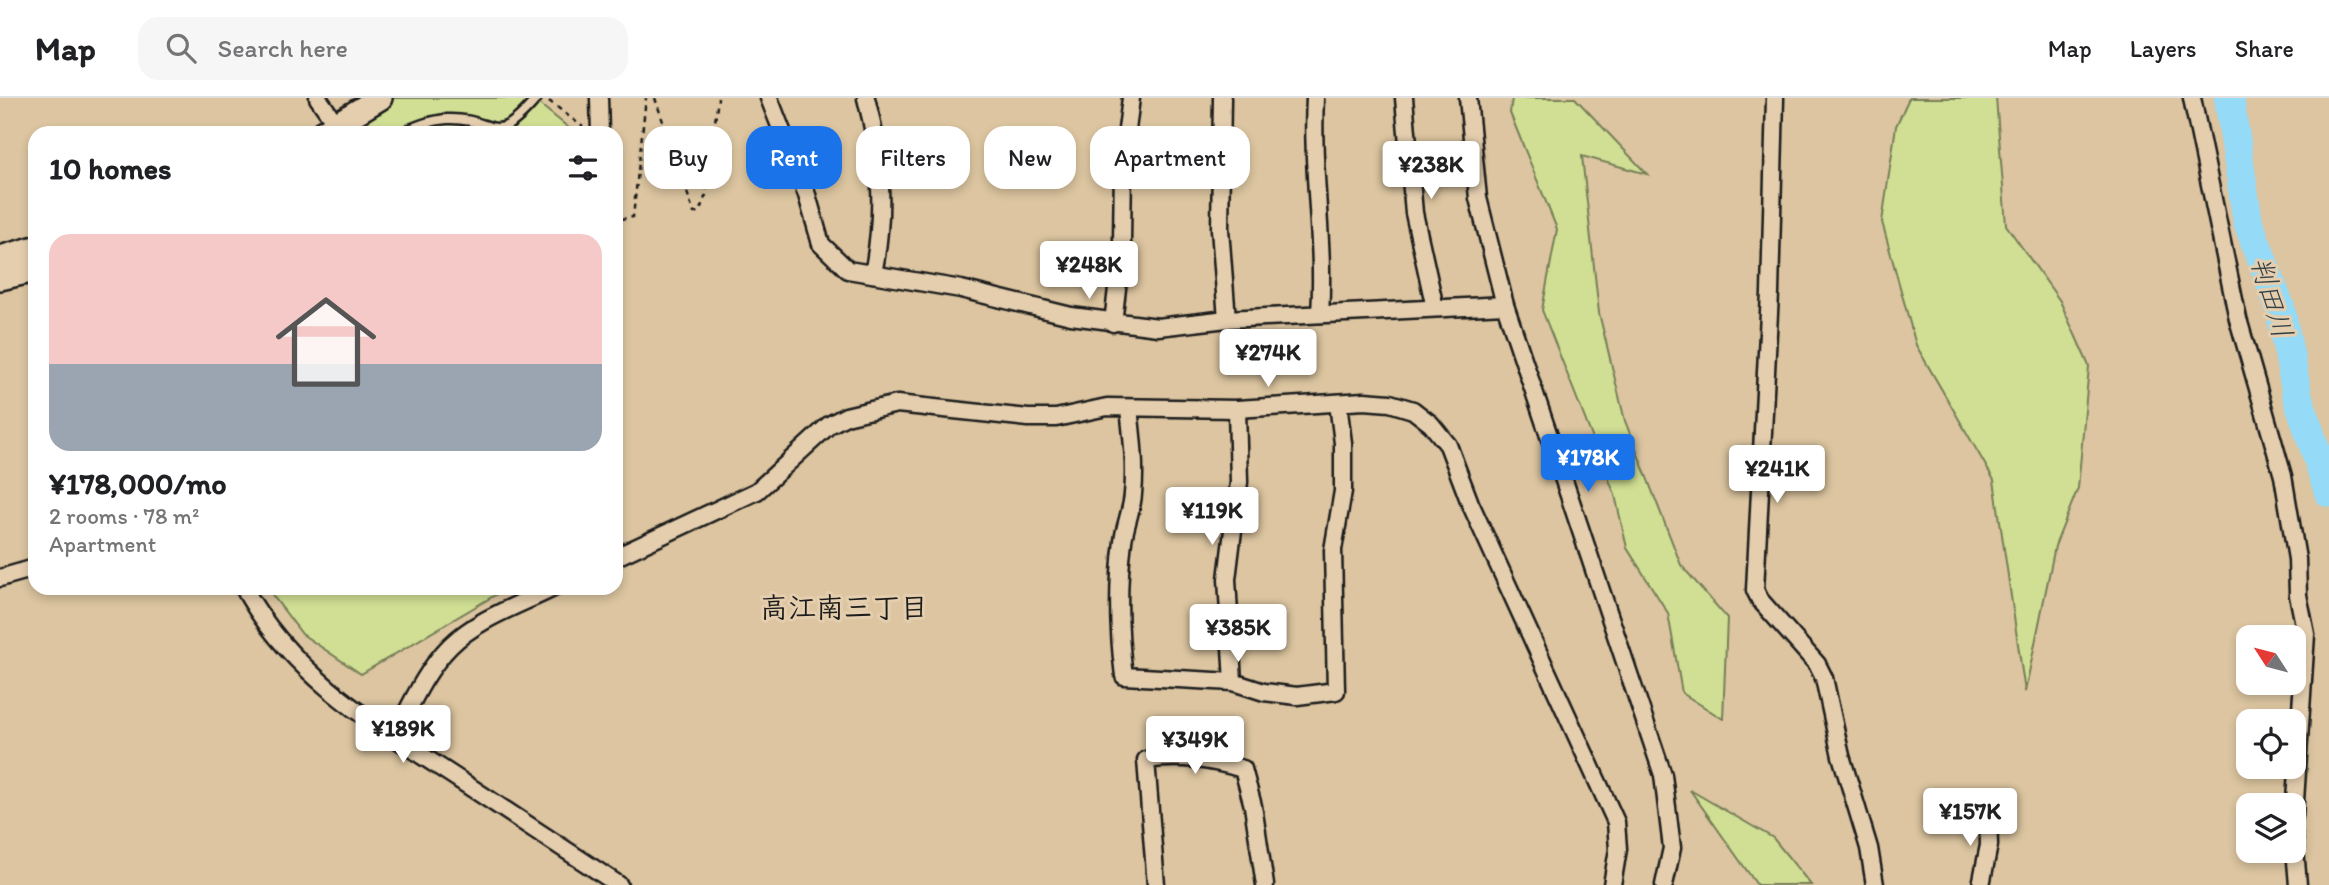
<!DOCTYPE html>
<html lang="en">
<head>
<meta charset="utf-8">
<style>
	:root { --surface:#fff; --page:#f6f6f6; --text:#202124; --muted:#757577; --line:#e0e0e0; --accent:#1a73e8 }
	body { margin:0; font-family:Itim,"Klee One",sans-serif; background:var(--page); color:var(--text); height:100vh; display:flex; flex-direction:column; font-size:26px; white-space:nowrap }
	* { box-sizing:border-box; margin:0 }
	p { font-size:23px; color:var(--muted) }
	.icon { flex:none; width:38px; height:38px; fill:none; stroke:currentColor; stroke-width:2; stroke-linecap:round; stroke-linejoin:round }
	.map { position:relative; flex:1; overflow:hidden }
	.drawer { position:absolute; left:28px; top:28px; width:595px; height:469px; display:flex; flex-direction:column; background:var(--surface); border-radius:21px; box-shadow:0 4px 10px #0003 }
	.drawer>* { flex:none }
	.hud { position:absolute; left:644px; top:28px; width:665px; height:63px; display:flex; gap:14px }
	.needle { width:46px; rotate:306deg }
	.controls { position:absolute; left:2236px; top:527px; display:grid; gap:14px }
	.controls a { display:grid; place-items:center; width:70px; height:70px; border-radius:14px; background:var(--surface); box-shadow:0 4px 10px #0003; font-size:35px }
	.price { position:absolute; translate:-50% -60px; padding:0 16px; border-radius:7px; background:#fff; color:#222; font-size:23px; line-height:46px; filter:drop-shadow(0 2px 4px #0008) }
	.price::after { content:''; position:absolute; left:50%; top:42px; width:21px; height:16px; margin-left:-10px; background:inherit; clip-path:polygon(0 0,100% 0,50% 100%) }
	.price.on { background:var(--accent); color:#fff }
	ul { padding:0; list-style:none }
	li { display:grid; align-content:center; gap:14px; height:371px; padding:0 21px }
	li+li { border-top:2px solid var(--line) }
	li span { display:grid; place-items:center; height:217px; border-radius:21px; color:#555 }
	li>.icon { margin-inline-start:auto }
	span .icon { width:126px; height:126px; fill:#fffc; stroke-width:1 }
	li b { font-size:30px }
	h2 { display:flex; justify-content:space-between; align-items:center; height:84px; padding:0 21px; font-size:30px }
	.chip { padding:0 24px; border-radius:21px; background:var(--surface); box-shadow:0 4px 10px #0003; font-size:24px; line-height:63px }
	.chip.on { background:var(--accent); color:#fff }
	header { display:flex; align-items:center; gap:42px; box-sizing:border-box; height:98px; padding:0 35px; background:var(--surface); border-bottom:2px solid var(--line) }
	header strong { font-size:33px }
	nav { display:flex; gap:38px; margin-inline-start:auto; font-size:24px }
	.search { width:490px; height:63px; background:var(--page); display:flex; align-items:center; gap:18px; box-sizing:border-box; padding:0 24px; border-radius:21px; color:var(--muted); font-size:26px }
	.map>svg:first-child { display:block }
	.green { fill:#d0df93; stroke:#767e58; stroke-width:2 }
	.lines { fill:none; stroke-linecap:round; stroke-linejoin:round }
	.river { stroke:#95daf7; stroke-width:30 }
	.lane-casing { stroke:#1c1c1c; stroke-width:13 }
	.street-casing { stroke:#1c1c1c; stroke-width:21 }
	.secondary-casing { stroke:#1c1c1c; stroke-width:28 }
	.path { stroke:#1c1c1c; stroke-width:2.5; stroke-dasharray:5 5; stroke-linecap:butt }
	.lane { stroke:#e4ceae; stroke-width:8 }
	.street { stroke:#e4ceae; stroke-width:16 }
	.secondary { stroke:#e4ceae; stroke-width:23 }
	.labels { text-anchor:middle; dominant-baseline:central; stroke-width:6; stroke-linejoin:round; paint-order:stroke }
	.water-label { font-size:28px; font-style:italic; fill:#344248; stroke:#e4ceae }
	.neighbourhood-label { font-size:28px; font-weight:bold; fill:#1c1c1c; stroke:#e4ceae }
</style>
</head>
<body>
<header>
<strong>Map</strong>
<div class="search"><svg class="icon" aria-label="search" viewBox="0 0 24 24"><circle cx="10" cy="10" r="6"/><path d="M15 15l6 6"/></svg>Search here</div>
<nav><a>Map</a><a>Layers</a><a>Share</a></nav>
</header>
<div class="map">
<svg width="2329" height="787" viewBox="0 0 2329 787">
	<rect width="100%" height="100%" fill="#dcc5a0"/>
	<filter id="ink" filterUnits="userSpaceOnUse"><feTurbulence type="fractalNoise" baseFrequency=".0143" numOctaves="2"/><feDisplacementMap in="SourceGraphic" scale="14" xChannelSelector="R" yChannelSelector="G"/><feConvolveMatrix kernelMatrix="1 2 1 2 8 2 1 2 1" color-interpolation-filters="sRGB"/></filter>
	<g filter="url(#ink)">
		<g class="green">
			<polygon points="384,0 532,0 575,35 333,35"/>
			<polygon points="1512,0 1575,0 1647,76 1582,58 1599,215 1625,323 1681,467 1727,520 1723,621 1682,595 1668,515 1627,450 1615,397 1542,212 1557,131 1510,15"/>
			<polygon points="1909,0 1996,0 2006,127 2060,203 2089,268 2078,390 2055,448 2025,594 1994,382 1916,247 1882,124 1896,28"/>
			<polygon points="267,490 507,490 361,576 302,536"/>
			<polygon points="1690,692 1773,740 1811,787 1757,787"/>
		</g>
		<g class="lines">
			<polyline class="river" points="2229,0 2248,124 2280,210 2297,296 2329,394"/>
			<defs>
				<path id="lane" d="M 400,35 C 415,29 430,22 447,21 C 497,19 492,53 537,0"/>
				<g id="street">
					<polyline points="318,0 336,26"/>
					<polyline points="599,0 600,35"/>
					<polyline points="769,0 807,97 821,146 848,172 961,191 1071,218 1158,229 1227,221 1505,207"/>
					<path d="M 866,0 C 882,60 885,115 873,176"/>
					<polyline points="1222,0 1220,131 1227,221"/>
					<path d="M 1315,0 C 1311,73 1325,144 1320,216"/>
					<polyline points="1404,0 1414,115 1435,210"/>
					<polyline points="1468,0 1478,100 1505,207 1663,677 1672,750 1664,787"/>
					<polyline points="1775,0 1770,195 1755,492 1760,502 1817,566 1824,580 1841,658 1869,750 1875,787"/>
					<polyline points="2192,0 2238,221 2283,378 2297,461 2298,497 2306,536 2294,718"/>
					<polyline points="1113,225 1122,147 1123,63 1131,0"/>
					<path d="M 1129,310 C 1132,338 1136,367 1133,396 C 1132,412 1125,427 1123,443 C 1117,490 1118,532 1124,578 L 1233,584 L 1264,594 L 1297,598 L 1336,593 L 1333,452 L 1343,393 L 1343,345 L 1338,305"/>
					<polyline points="616,459 757,393 829,327 846,318 897,306 1028,320 1056,320 1107,309 1237,311 1364,303 1390,305 1413,312 1431,326 1448,347 1470,405 1616,724 1618,751 1612,787"/>
					<polyline points="0,480 35,470"/>
					<path d="M 244,490 C 290,576 375,627 455,679 C 510,715 564,751 619,787"/>
					<polyline points="1233,584 1227,481 1239,384 1237,311"/>
					<path d="M 394,639 C 410,609 425,573 450,548 C 477,521 519,507 553,490"/>
					<polyline points="2294,739 2298,787"/>
					<path d="M 1156,787 L 1146,662 C 1180,657 1209,661 1243,671 L 1253,708 L 1265,787"/>
					<polyline points="1981,787 1989,747 1988,718"/>
				</g>
				<g id="secondary">
					<polyline points="322,35 380,0"/>
					<polyline points="0,160 35,150"/>
					<polyline points="0,180 35,172"/>
				</g>
			</defs>
			<use href="#lane" class="lane-casing"/>
			<use href="#street" class="street-casing"/>
			<use href="#secondary" class="secondary-casing"/>
			<g class="path">
				<polyline points="655,0 694,115 699,114 706,97 718,0"/>
				<polyline points="549,3 583,29"/>
				<polyline points="616,91 621,121 633,119 646,0"/>
			</g>
			<use href="#lane" class="lane"/>
			<use href="#street" class="street"/>
			<use href="#secondary" class="secondary"/>
		</g>
	</g>
	<g class="labels">
		<g class="water-label">
			<text transform="translate(2272 199) rotate(73)">判田川</text>
		</g>
		<g class="neighbourhood-label">
			<text x="844" y="509">高江南三丁目</text>
		</g>
	</g>
</svg>
<div class="controls">
<a><svg class="needle" viewBox="-14 -14 28 28"><path d="M0-13l5 13h-10z" fill="#e53935"/><path d="M0 13l5-13h-10z" fill="#757577"/></svg></a>
<a><svg class="icon" aria-label="locate" viewBox="0 0 24 24"><circle cx="12" cy="12" r="6"/><path d="M12 2v4M12 18v4M2 12h4M18 12h4"/></svg></a>
<a><svg class="icon" aria-label="layers" viewBox="0 0 24 24"><path d="M12 4l9 5-9 5-9-5zM3 14l9 5 9-5"/></svg></a>
</div>
<b class="price" style="left:1431px;top:103px">¥238K</b>
<b class="price" style="left:1089px;top:203px">¥248K</b>
<b class="price" style="left:1268px;top:291px">¥274K</b>
<b class="price on" style="left:1588px;top:396px">¥178K</b>
<b class="price" style="left:1777px;top:407px">¥241K</b>
<b class="price" style="left:1212px;top:449px">¥119K</b>
<b class="price" style="left:1238px;top:566px">¥385K</b>
<b class="price" style="left:403px;top:667px">¥189K</b>
<b class="price" style="left:1195px;top:678px">¥349K</b>
<b class="price" style="left:1970px;top:750px">¥157K</b>
<div class="hud">
<a class="chip">Buy</a>
<a class="chip on">Rent</a>
<a class="chip">Filters</a>
<a class="chip">New</a>
<a class="chip">Apartment</a>
</div>
<section class="drawer">
<h2>10 homes<svg class="icon" aria-label="filters" viewBox="0 0 24 24"><path d="M4 7h16M4 17h16"/><circle cx="9" cy="7" r="2"/><circle cx="15" cy="17" r="2"/></svg></h2>
<ul>
<li><span style="background:linear-gradient(#f6c9c9 60%,#9aa5b1 0)"><svg class="icon" aria-label="home" viewBox="0 0 24 24"><path d="M3 11l9-7 9 7M6 9v11h12V9"/></svg></span><div><b>¥178,000/mo</b><p>2 rooms · 78 m²</p><p>Apartment</p></div></li>
</ul>
</section>
</div>
</body>
</html>
